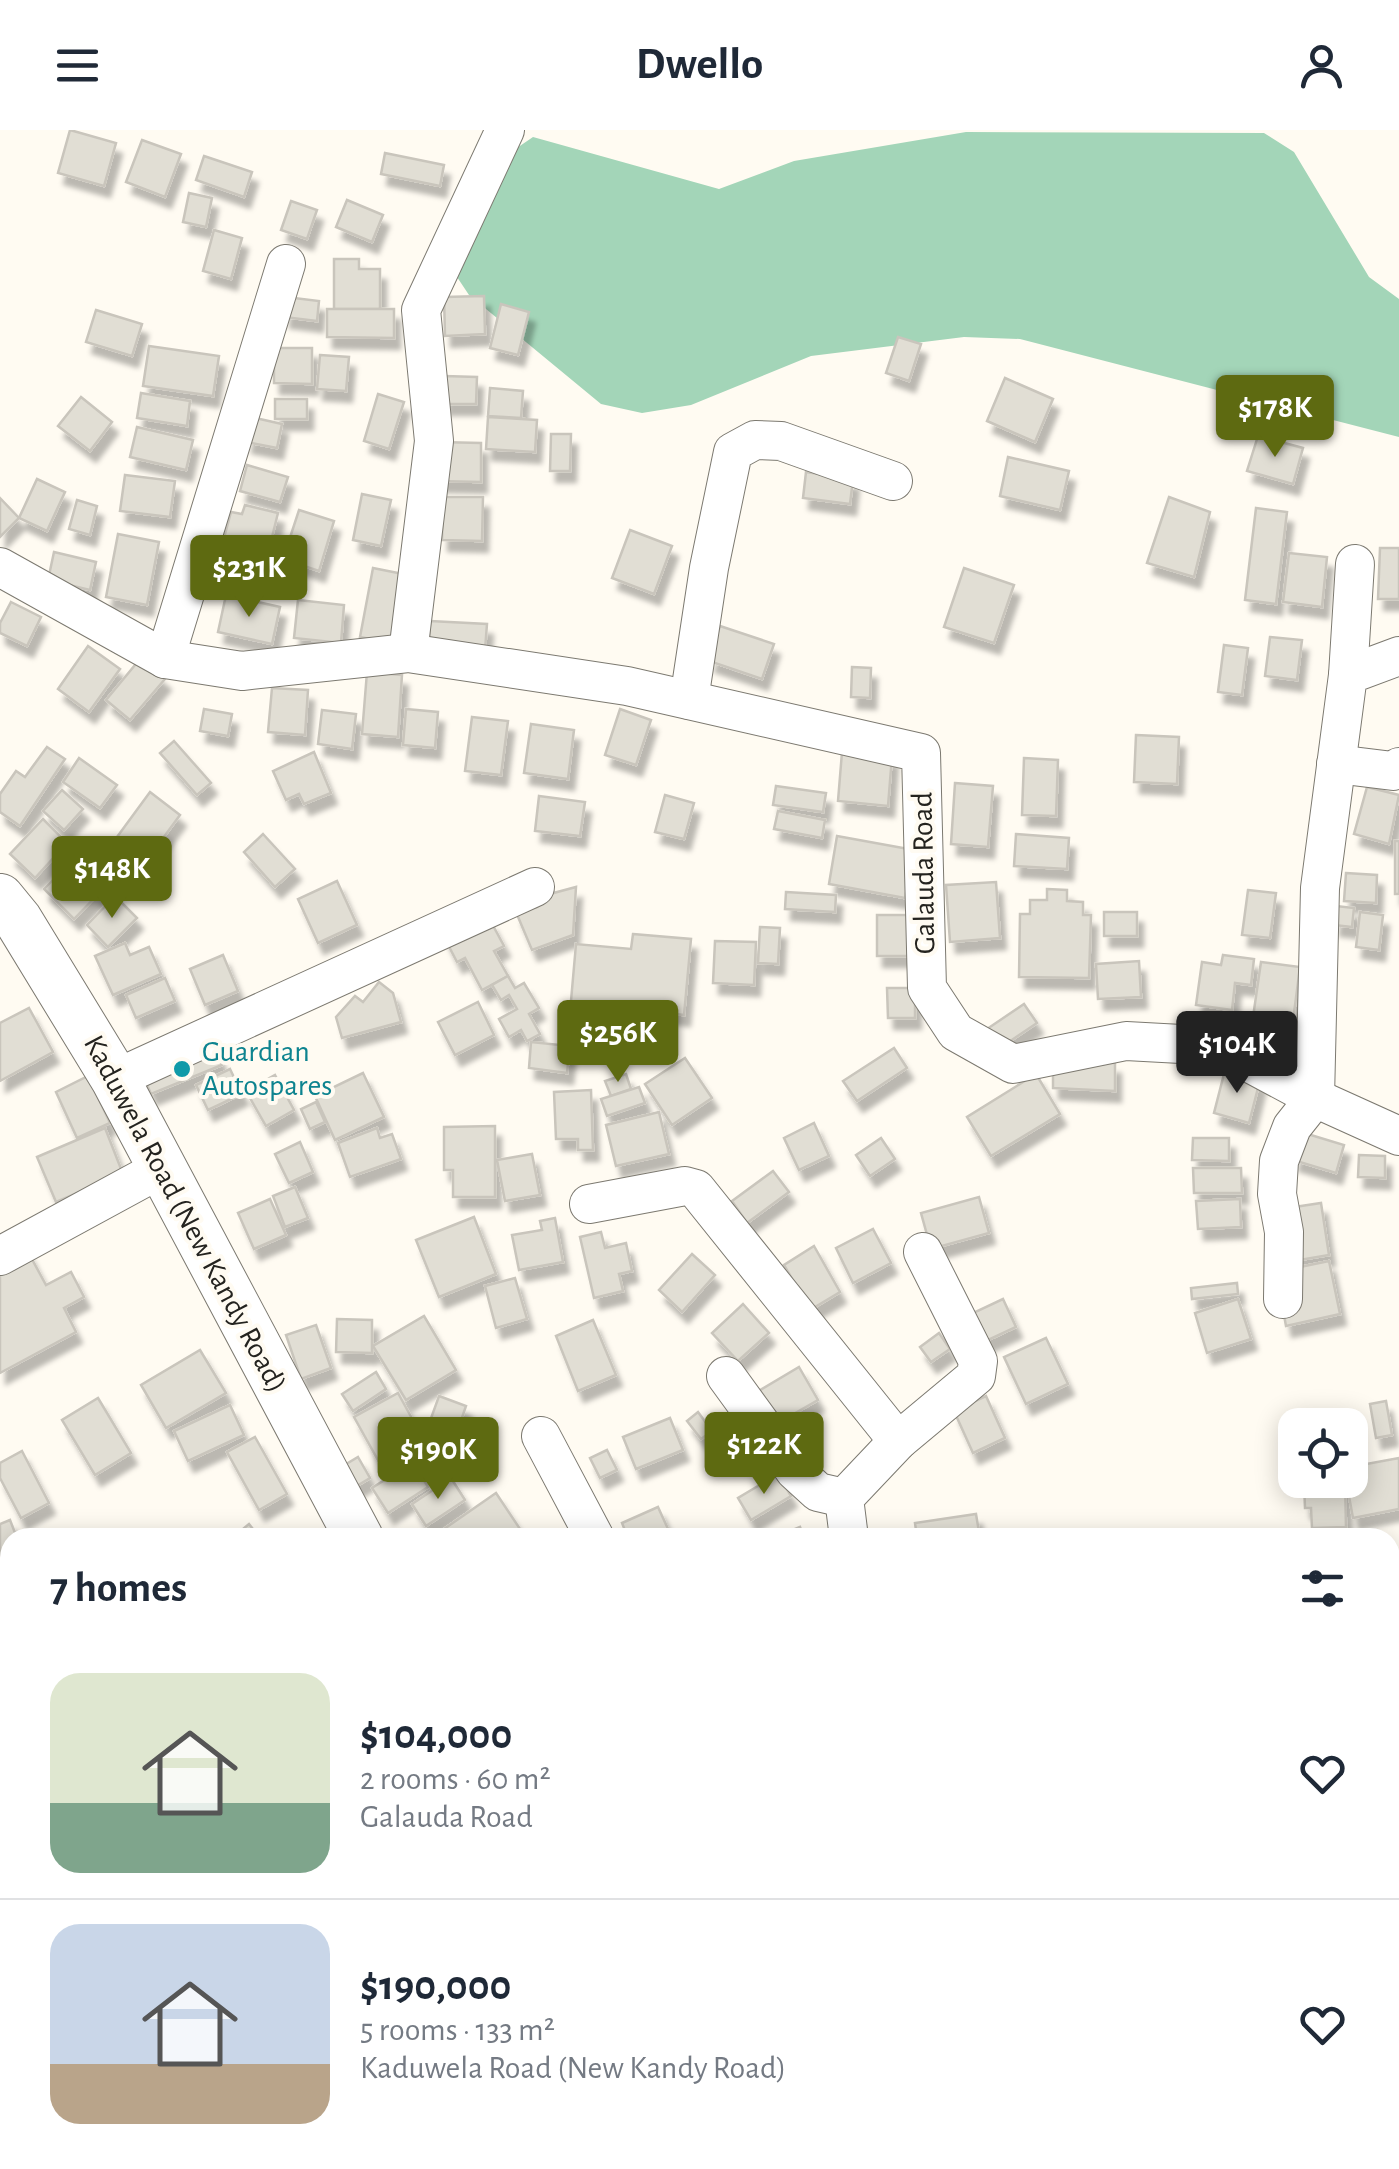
<!DOCTYPE html>
<html lang="en">
<head>
<meta charset="utf-8">
<style>
	:root { --surface:#fff; --page:#f2f2f3; --text:#1f2937; --muted:#747a83; --line:#e0e1e3; --accent:#5e6a11 }
	body { margin:0; font-family:"Alegreya Sans",sans-serif; background:var(--page); color:var(--text); height:100vh; display:flex; flex-direction:column; font-size:38px; white-space:nowrap }
	* { box-sizing:border-box; margin:0 }
	p { font-size:32px; color:var(--muted) }
	.icon { flex:none; width:55px; height:55px; fill:none; stroke:currentColor; stroke-width:2; stroke-linecap:round; stroke-linejoin:round }
	.map { position:relative; flex:1; overflow:hidden }
	.drawer { position:absolute; left:0px; top:1398px; width:1400px; height:642px; display:flex; flex-direction:column; background:var(--surface); border-radius:30px 30px 0 0; box-shadow:0 5px 25px #0003 }
	.drawer>* { flex:none }
	.tools { position:absolute; left:1278px; top:1278px; display:grid; gap:20px }
	.tools a { display:grid; place-items:center; width:90px; height:90px; border-radius:20px; background:var(--surface); box-shadow:0 5px 25px #0003; font-size:50px }
	.price { position:absolute; translate:-50% -85px; padding:0 22px; border-radius:10px; background:var(--accent); color:#fff; font-size:32px; line-height:65px; filter:drop-shadow(0 2px 5px #0008) }
	.price::after { content:''; position:absolute; left:50%; top:60px; width:30px; height:22px; margin-left:-15px; background:inherit; clip-path:polygon(0 0,100% 0,50% 100%) }
	.price.current { background:#222; color:#fff }
	ul { padding:0; list-style:none }
	li { display:flex; align-items:center; gap:30px; height:250px; padding:0 50px }
	li+li { border-top:2px solid var(--line) }
	li span { display:grid; place-items:center; flex:none; width:280px; height:200px; border-radius:30px; color:#555 }
	li>.icon { margin-inline-start:auto }
	span .icon { width:120px; height:120px; fill:#fffc; stroke-width:1 }
	li b { font-size:42px }
	h2 { display:flex; justify-content:space-between; align-items:center; height:120px; padding:0 50px; font-size:42px }
	header { display:flex; justify-content:space-between; align-items:center; height:130px; padding:0 50px; background:var(--surface); font-size:45px; font-weight:700 }
	.map>svg:first-child { display:block }
	.education { fill:#feebf4 }
	.green { fill:#a3d5b8 }
	.building { fill:#e1ded4; stroke:#c9c5bc; stroke-width:2.5; filter:url(#shadow) }
	.lines { fill:none; stroke-linecap:round; stroke-linejoin:round }
	.minor-casing { stroke:#7c7970; stroke-width:40 }
	.major-casing { stroke:#7c7970; stroke-width:50 }
	.minor { stroke:#fff; stroke-width:38 }
	.major { stroke:#fff; stroke-width:48 }
	.culture-dot { fill:#0f9aa8; stroke:#fffbf2; stroke-width:4 }
	.labels { text-anchor:middle; dominant-baseline:central; stroke-width:8; stroke-linejoin:round; paint-order:stroke }
	.street-label { font-size:30px; fill:#24231f; stroke:#fffbf2 }
	.culture-label { font-size:30px; fill:#0d838f; stroke:#fffbf2; text-anchor:start }
</style>
</head>
<body>
<header><svg class="icon" aria-label="menu" viewBox="0 0 24 24"><path d="M4 6h16M4 12h16M4 18h16"/></svg>Dwello<svg class="icon" aria-label="person" viewBox="0 0 24 24"><circle cx="12" cy="8" r="4"/><path d="M4 21q1-7 8-7t8 7"/></svg></header>
<div class="map">
<svg width="1399" height="2039" viewBox="0 0 1399 2039">
	<defs>
		<filter id="shadow"><feDropShadow dx="6" dy="11" stdDeviation="2.5" flood-color="#0004"/></filter>
	</defs>
	<rect width="100%" height="100%" fill="#fffbf2"/>
	<polygon class="education" points="1043,2030 1213,2030 1216,2039 1042,2039"/>
	<polygon class="green" points="966,2 1264,3 1294,22 1369,147 1399,169 1399,307 1020,209 964,207 811,226 691,275 642,283 601,274 469,165 457,147 514,20 533,7 719,59 794,31"/>
	<g class="building">
		<polygon points="70,0 116,13 104,56 58,43"/>
		<polygon points="142,10 181,24 165,67 126,52"/>
		<polygon points="385,23 444,35 440,56 381,44"/>
		<polygon points="204,26 252,42 244,67 196,50"/>
		<polygon points="189,63 212,68 206,97 183,92"/>
		<polygon points="347,70 383,85 372,112 336,97"/>
		<polygon points="291,71 317,80 307,109 281,100"/>
		<polygon points="214,100 242,108 231,149 203,141"/>
		<polygon points="334,129 359,129 359,139 380,139 380,179 334,179"/>
		<polygon points="484,166 485,204 445,206 444,167"/>
		<polygon points="286,167 319,171 317,191 284,187"/>
		<polygon points="501,174 529,182 518,225 490,218"/>
		<polygon points="327,179 394,179 394,208 327,207"/>
		<polygon points="96,180 142,194 132,226 86,212"/>
		<polygon points="898,207 921,214 909,251 886,243"/>
		<polygon points="149,216 219,226 213,266 143,256"/>
		<polygon points="274,218 312,218 312,254 274,253"/>
		<polygon points="320,225 349,227 346,261 317,259"/>
		<polygon points="444,246 477,247 476,274 443,274"/>
		<polygon points="1005,248 1053,269 1035,312 987,291"/>
		<polygon points="490,258 523,261 521,288 488,286"/>
		<polygon points="141,263 190,271 187,296 137,288"/>
		<polygon points="378,264 404,272 389,319 364,311"/>
		<polygon points="81,267 112,292 90,321 58,296"/>
		<rect x="275" y="269" width="32" height="20"/>
		<polygon points="251,287 282,294 277,318 246,312"/>
		<polygon points="488,287 537,290 535,322 486,319"/>
		<polygon points="137,297 193,310 186,340 130,327"/>
		<polygon points="551,304 571,304 570,341 550,341"/>
		<polygon points="1258,306 1303,318 1293,354 1247,341"/>
		<polygon points="438,312 481,313 481,352 437,351"/>
		<polygon points="1008,327 1069,341 1060,380 1000,366"/>
		<polygon points="247,335 288,347 280,372 240,361"/>
		<polygon points="806,342 853,349 850,374 803,368"/>
		<polygon points="125,345 175,351 170,387 120,381"/>
		<polygon points="37,349 65,362 47,401 19,388"/>
		<polygon points="362,364 391,370 381,416 353,410"/>
		<polygon points="443,367 483,367 482,411 442,410"/>
		<polygon points="1169,367 1210,382 1194,447 1147,433"/>
		<polygon points="0,368 19,388 0,407"/>
		<polygon points="77,370 97,376 90,405 69,399"/>
		<polygon points="245,375 278,383 265,435 231,427 234,411 224,408 231,382 242,384"/>
		<polygon points="1256,378 1287,382 1276,474 1245,470"/>
		<polygon points="299,380 334,391 319,441 283,429"/>
		<polygon points="630,400 672,416 654,464 612,448"/>
		<polygon points="118,404 159,412 147,475 106,467"/>
		<polygon points="1380,418 1399,418 1399,469 1378,469"/>
		<polygon points="54,422 96,432 90,460 48,450"/>
		<polygon points="1289,423 1327,427 1322,477 1283,472"/>
		<polygon points="373,438 413,446 400,515 360,507"/>
		<polygon points="964,438 1014,455 994,513 944,497"/>
		<polygon points="226,465 280,477 272,514 218,502"/>
		<polygon points="298,470 344,475 341,513 294,508"/>
		<polygon points="11,472 41,487 27,516 0,503 0,493"/>
		<polygon points="430,491 487,494 485,520 429,517"/>
		<polygon points="720,496 774,514 762,549 709,531"/>
		<polygon points="1270,507 1302,510 1297,550 1265,546"/>
		<polygon points="1224,515 1248,518 1242,565 1218,562"/>
		<polygon points="88,516 120,539 89,582 58,559"/>
		<polygon points="140,529 165,549 130,590 106,570"/>
		<polygon points="852,537 871,538 870,568 851,567"/>
		<polygon points="367,542 402,545 398,607 362,604"/>
		<polygon points="272,558 308,560 305,605 268,602"/>
		<polygon points="204,579 232,584 228,606 200,601"/>
		<polygon points="406,579 438,582 435,618 403,615"/>
		<polygon points="620,579 651,590 636,635 605,625"/>
		<polygon points="322,580 356,584 352,619 318,614"/>
		<polygon points="472,587 508,591 501,645 465,641"/>
		<polygon points="531,594 574,600 568,649 524,643"/>
		<polygon points="1136,605 1179,607 1177,654 1134,652"/>
		<polygon points="174,611 211,653 197,665 160,623"/>
		<polygon points="47,617 65,629 20,696 0,682 0,664 16,641 25,647"/>
		<polygon points="314,622 331,663 304,674 299,664 286,670 273,641"/>
		<polygon points="842,622 892,626 888,676 838,671"/>
		<polygon points="79,628 117,655 100,678 63,652"/>
		<polygon points="1024,628 1058,630 1056,686 1022,685"/>
		<polygon points="955,653 993,656 988,717 951,714"/>
		<polygon points="776,656 826,663 823,682 773,675"/>
		<polygon points="1367,657 1399,665 1389,714 1354,704"/>
		<polygon points="62,660 83,679 64,700 43,681"/>
		<polygon points="150,662 180,685 147,730 117,707"/>
		<polygon points="665,665 694,673 684,709 655,702"/>
		<polygon points="539,666 585,672 580,706 535,701"/>
		<polygon points="778,681 825,690 822,708 774,699"/>
		<polygon points="43,689 67,713 35,748 10,724"/>
		<polygon points="263,704 295,739 275,757 244,722"/>
		<polygon points="1016,704 1069,708 1067,739 1014,736"/>
		<polygon points="837,706 914,720 905,768 829,754"/>
		<rect x="1395" y="711" width="4" height="53"/>
		<polygon points="75,727 105,757 74,789 44,759"/>
		<polygon points="1346,743 1377,745 1376,773 1344,771"/>
		<polygon points="337,751 357,795 318,813 298,769"/>
		<polygon points="996,752 1000,808 950,812 946,755"/>
		<polygon points="576,757 573,805 532,820 516,782 537,777 535,768"/>
		<polygon points="1047,759 1067,760 1067,771 1083,772 1083,785 1091,785 1089,848 1019,847 1020,784 1030,784 1030,770 1047,770"/>
		<polygon points="1248,760 1276,763 1270,808 1242,805"/>
		<polygon points="786,762 836,765 835,782 785,779"/>
		<polygon points="115,766 137,788 108,817 87,795"/>
		<polygon points="1336,776 1354,778 1352,797 1334,795"/>
		<rect x="1104" y="782" width="33" height="24"/>
		<polygon points="1360,782 1383,785 1379,820 1356,817"/>
		<rect x="877" y="785" width="39" height="41"/>
		<polygon points="490,790 504,816 494,821 508,846 482,860 465,828 457,832 443,805"/>
		<polygon points="760,797 780,798 778,834 758,833"/>
		<polygon points="633,804 691,809 684,885 571,871 576,814 631,819"/>
		<polygon points="715,811 756,812 754,855 713,853"/>
		<polygon points="125,813 130,825 149,817 161,844 113,865 95,826"/>
		<polygon points="223,825 238,861 205,875 190,839"/>
		<polygon points="1223,825 1254,829 1251,855 1235,853 1232,880 1196,875 1202,832 1221,835"/>
		<polygon points="1139,831 1141,867 1098,869 1096,834"/>
		<polygon points="1261,832 1300,837 1291,906 1251,901"/>
		<polygon points="508,846 515,858 524,853 539,878 529,884 540,904 527,911 521,900 509,907 499,889 517,879 509,865 501,870 492,855"/>
		<polygon points="165,848 175,871 136,888 126,865"/>
		<polygon points="379,852 393,863 401,892 342,908 336,887 355,866 363,872"/>
		<polygon points="887,858 915,858 915,888 888,888"/>
		<polygon points="478,872 494,905 455,925 438,892"/>
		<polygon points="1024,874 1037,893 1000,918 987,899"/>
		<polygon points="29,878 53,922 0,951 0,893"/>
		<polygon points="531,912 570,916 567,943 529,938"/>
		<polygon points="214,915 222,935 151,964 142,943"/>
		<polygon points="894,918 907,938 857,971 843,951"/>
		<polygon points="685,928 712,968 672,995 645,954"/>
		<polygon points="1053,931 1115,933 1115,961 1053,958"/>
		<polygon points="230,939 242,964 208,980 196,955"/>
		<polygon points="1225,940 1260,950 1249,993 1214,983"/>
		<polygon points="363,943 384,987 335,1010 315,966"/>
		<polygon points="626,944 631,959 611,966 605,951"/>
		<polygon points="1036,944 1060,984 991,1026 967,987"/>
		<polygon points="275,945 294,980 266,996 246,961"/>
		<polygon points="88,946 110,993 77,1008 56,962"/>
		<polygon points="639,957 645,973 607,986 601,969"/>
		<polygon points="591,960 593,1020 578,1020 578,1009 556,1009 554,962"/>
		<polygon points="316,972 325,992 310,999 301,979"/>
		<polygon points="659,982 669,1024 616,1036 606,995"/>
		<polygon points="814,993 829,1026 799,1040 784,1008"/>
		<polygon points="495,996 495,1067 453,1067 453,1040 444,1040 444,997"/>
		<polygon points="105,998 123,1044 56,1072 37,1027"/>
		<polygon points="377,998 380,1008 392,1004 401,1029 350,1047 338,1013"/>
		<polygon points="1301,1002 1344,1015 1336,1043 1293,1030"/>
		<polygon points="881,1008 895,1029 870,1046 856,1025"/>
		<polygon points="1193,1008 1229,1008 1229,1031 1192,1030"/>
		<polygon points="300,1012 313,1042 289,1053 275,1024"/>
		<polygon points="532,1024 540,1065 505,1071 497,1030"/>
		<polygon points="1359,1025 1385,1026 1385,1048 1358,1047"/>
		<polygon points="1193,1038 1241,1038 1242,1063 1194,1063"/>
		<polygon points="773,1041 789,1062 747,1093 732,1071"/>
		<polygon points="295,1057 308,1088 285,1097 273,1066"/>
		<polygon points="979,1067 989,1103 931,1119 921,1083"/>
		<polygon points="270,1069 286,1105 254,1119 238,1083"/>
		<polygon points="1240,1069 1241,1097 1198,1099 1196,1071"/>
		<polygon points="1321,1073 1329,1125 1276,1134 1268,1081"/>
		<polygon points="474,1087 496,1144 439,1167 416,1110"/>
		<polygon points="555,1088 563,1132 519,1140 512,1105 542,1100 540,1091"/>
		<polygon points="873,1099 891,1133 853,1153 836,1118"/>
		<polygon points="601,1102 605,1118 626,1113 632,1141 619,1144 623,1161 594,1168 580,1107"/>
		<polygon points="814,1116 840,1162 810,1180 784,1135"/>
		<polygon points="27,1120 46,1155 71,1142 84,1167 64,1178 76,1202 0,1243 0,1135"/>
		<polygon points="692,1124 715,1145 682,1182 659,1160"/>
		<polygon points="1329,1131 1340,1184 1286,1196 1276,1142"/>
		<polygon points="515,1148 527,1189 496,1198 485,1156"/>
		<polygon points="1237,1153 1238,1164 1192,1169 1191,1158"/>
		<polygon points="1003,1169 1016,1197 986,1211 973,1183"/>
		<polygon points="1238,1169 1251,1209 1207,1223 1195,1183"/>
		<polygon points="743,1174 769,1203 738,1231 712,1203"/>
		<polygon points="424,1186 456,1240 406,1270 373,1216"/>
		<polygon points="337,1189 372,1190 372,1223 336,1222"/>
		<polygon points="593,1190 616,1245 578,1261 556,1206"/>
		<polygon points="316,1195 331,1238 301,1249 286,1205"/>
		<polygon points="939,1203 950,1219 931,1232 920,1217"/>
		<polygon points="1046,1208 1068,1254 1026,1274 1004,1227"/>
		<polygon points="200,1220 226,1263 166,1298 141,1255"/>
		<polygon points="799,1237 818,1270 776,1294 757,1262"/>
		<polygon points="376,1242 386,1259 353,1281 342,1264"/>
		<polygon points="398,1263 427,1316 384,1341 354,1287"/>
		<polygon points="439,1266 466,1276 453,1314 425,1305"/>
		<polygon points="986,1266 1005,1308 973,1323 954,1281"/>
		<polygon points="98,1268 131,1323 95,1345 62,1290"/>
		<polygon points="1386,1271 1392,1305 1376,1308 1370,1274"/>
		<polygon points="230,1275 244,1305 188,1331 174,1301"/>
		<polygon points="698,1282 712,1301 701,1309 687,1291"/>
		<polygon points="670,1288 683,1320 636,1339 623,1307"/>
		<polygon points="255,1307 287,1364 259,1380 227,1322"/>
		<polygon points="607,1320 617,1340 600,1348 590,1328"/>
		<polygon points="22,1321 49,1373 21,1388 0,1348 0,1333"/>
		<polygon points="358,1327 370,1348 355,1357 343,1336"/>
		<polygon points="1399,1328 1399,1379 1353,1388 1346,1350 1350,1350 1350,1337"/>
		<polygon points="413,1332 428,1357 388,1383 372,1358"/>
		<polygon points="778,1344 791,1366 751,1390 738,1368"/>
		<polygon points="451,1348 465,1370 426,1396 412,1374"/>
		<polygon points="1345,1352 1346,1397 1312,1398 1311,1378 1305,1378 1304,1353"/>
		<polygon points="496,1363 526,1408 450,1408 444,1399"/>
		<polygon points="658,1377 668,1399 651,1408 628,1408 622,1393"/>
		<polygon points="976,1384 980,1408 917,1408 915,1393"/>
		<polygon points="10,1390 17,1408 10,1408 10,1429 0,1433 0,1394"/>
		<polygon points="249,1394 260,1408 232,1408"/>
		<polygon points="800,1397 804,1408 773,1408"/>
		<polygon points="0,1460 10,1481 10,1488 0,1493"/>
		<polygon points="5,1619 10,1623 10,1671 3,1679 0,1676 0,1624"/>
		<polygon points="0,1759 10,1772 10,1784 0,1791"/>
		<rect x="1390" y="1890" width="9" height="33"/>
		<polygon points="1399,1949 1399,1991 1393,1992 1390,1950"/>
		<polygon points="173,2030 229,2030 223,2039 186,2039"/>
		<polygon points="327,2030 369,2030 368,2039 326,2035"/>
		<polygon points="384,2030 418,2030 433,2036 431,2039 381,2039"/>
		<polygon points="565,2030 605,2030 603,2039 564,2039"/>
		<polygon points="755,2030 783,2030 782,2039 754,2039"/>
		<polygon points="798,2030 828,2030 826,2039 797,2039"/>
		<polygon points="934,2030 977,2030 976,2039 933,2039"/>
		<polygon points="1295,2030 1345,2032 1345,2039 1295,2039"/>
	</g>
	<g class="lines">
		<defs>
			<g id="minor">
				<polyline points="0,437 165,529 242,541 408,523 627,556 921,623 927,858 956,902 1013,934 1126,911 1218,916 1315,968 1399,1006"/>
				<polyline points="408,523 434,311 421,180 505,0"/>
				<polyline points="165,529 286,134"/>
				<polyline points="1348,545 1355,434"/>
				<polyline points="689,570 709,438 733,322 755,310 781,311 893,351"/>
				<polyline points="1336,634 1393,641 1399,637"/>
				<polyline points="115,949 535,757"/>
				<polyline points="589,1074 685,1056 696,1059 898,1311"/>
				<polyline points="0,1126 162,1038"/>
				<polyline points="1283,1169 1284,1102 1277,1064 1279,1031 1292,997 1315,968 1320,758 1348,545 1399,526"/>
				<polyline points="726,1246 795,1341 818,1362 844,1368"/>
				<polyline points="541,1306 595,1408"/>
				<polyline points="849,1408 844,1368 898,1311 976,1246 978,1231 923,1122"/>
				<polyline points="0,1575 10,1580"/>
				<polyline points="1390,1699 1390,1715"/>
				<polyline points="0,1817 10,1812"/>
				<polyline points="0,1942 10,1932"/>
				<polyline points="1390,2019 1394,2039"/>
				<polyline points="1244,2030 1245,2039"/>
				<polyline points="453,2039 457,2030"/>
				<polyline points="537,2039 540,2030"/>
				<polyline points="609,2039 610,2030"/>
				<polyline points="734,2039 735,2030"/>
			</g>
			<g id="major">
				<polyline points="0,768 18,790 115,949 359,1408"/>
				<polyline points="1390,1450 1399,1451"/>
			</g>
		</defs>
		<use href="#minor" class="minor-casing"/>
		<use href="#major" class="major-casing"/>
		<use href="#minor" class="minor"/>
		<use href="#major" class="major"/>
	</g>
	<circle class="culture-dot" cx="182" cy="939" r="10"/>
	<g class="labels">
		<g class="street-label">
			<text transform="translate(924 743) rotate(-91)">Galauda Road</text>
			<text transform="translate(185 1084) rotate(62)">Kaduwela Road (New Kandy Road)</text>
		</g>
		<g class="culture-label">
			<text x="202" y="922">Guardian<tspan x="202" dy="34">Autospares</tspan></text>
		</g>
	</g>
</svg>
<div class="tools">
<a><svg class="icon" aria-label="locate" viewBox="0 0 24 24"><circle cx="12" cy="12" r="6"/><path d="M12 2v4M12 18v4M2 12h4M18 12h4"/></svg></a>
</div>
<b class="price" style="left:1275px;top:330px">$178K</b>
<b class="price" style="left:249px;top:490px">$231K</b>
<b class="price" style="left:112px;top:791px">$148K</b>
<b class="price" style="left:618px;top:955px">$256K</b>
<b class="price current" style="left:1237px;top:966px">$104K</b>
<b class="price" style="left:764px;top:1367px">$122K</b>
<b class="price" style="left:438px;top:1372px">$190K</b>
<section class="drawer">
<h2>7 homes<svg class="icon" aria-label="filters" viewBox="0 0 24 24"><path d="M4 7h16M4 17h16"/><circle cx="9" cy="7" r="2"/><circle cx="15" cy="17" r="2"/></svg></h2>
<ul>
<li><span style="background:linear-gradient(#dfe7d0 65%,#7fa58c 0)"><svg class="icon" aria-label="home" viewBox="0 0 24 24"><path d="M3 11l9-7 9 7M6 9v11h12V9"/></svg></span><div><b>$104,000</b><p>2 rooms · 60 m²</p><p>Galauda Road</p></div><svg class="icon" aria-label="heart" viewBox="0 0 24 24"><path d="M12 20l-8-8c-3-5 5-10 8-4 3-6 11-1 8 4z"/></svg></li>
<li><span style="background:linear-gradient(#c9d6e8 70%,#b9a48a 0)"><svg class="icon" aria-label="home" viewBox="0 0 24 24"><path d="M3 11l9-7 9 7M6 9v11h12V9"/></svg></span><div><b>$190,000</b><p>5 rooms · 133 m²</p><p>Kaduwela Road (New Kandy Road)</p></div><svg class="icon" aria-label="heart" viewBox="0 0 24 24"><path d="M12 20l-8-8c-3-5 5-10 8-4 3-6 11-1 8 4z"/></svg></li>
</ul>
</section>
</div>
</body>
</html>
